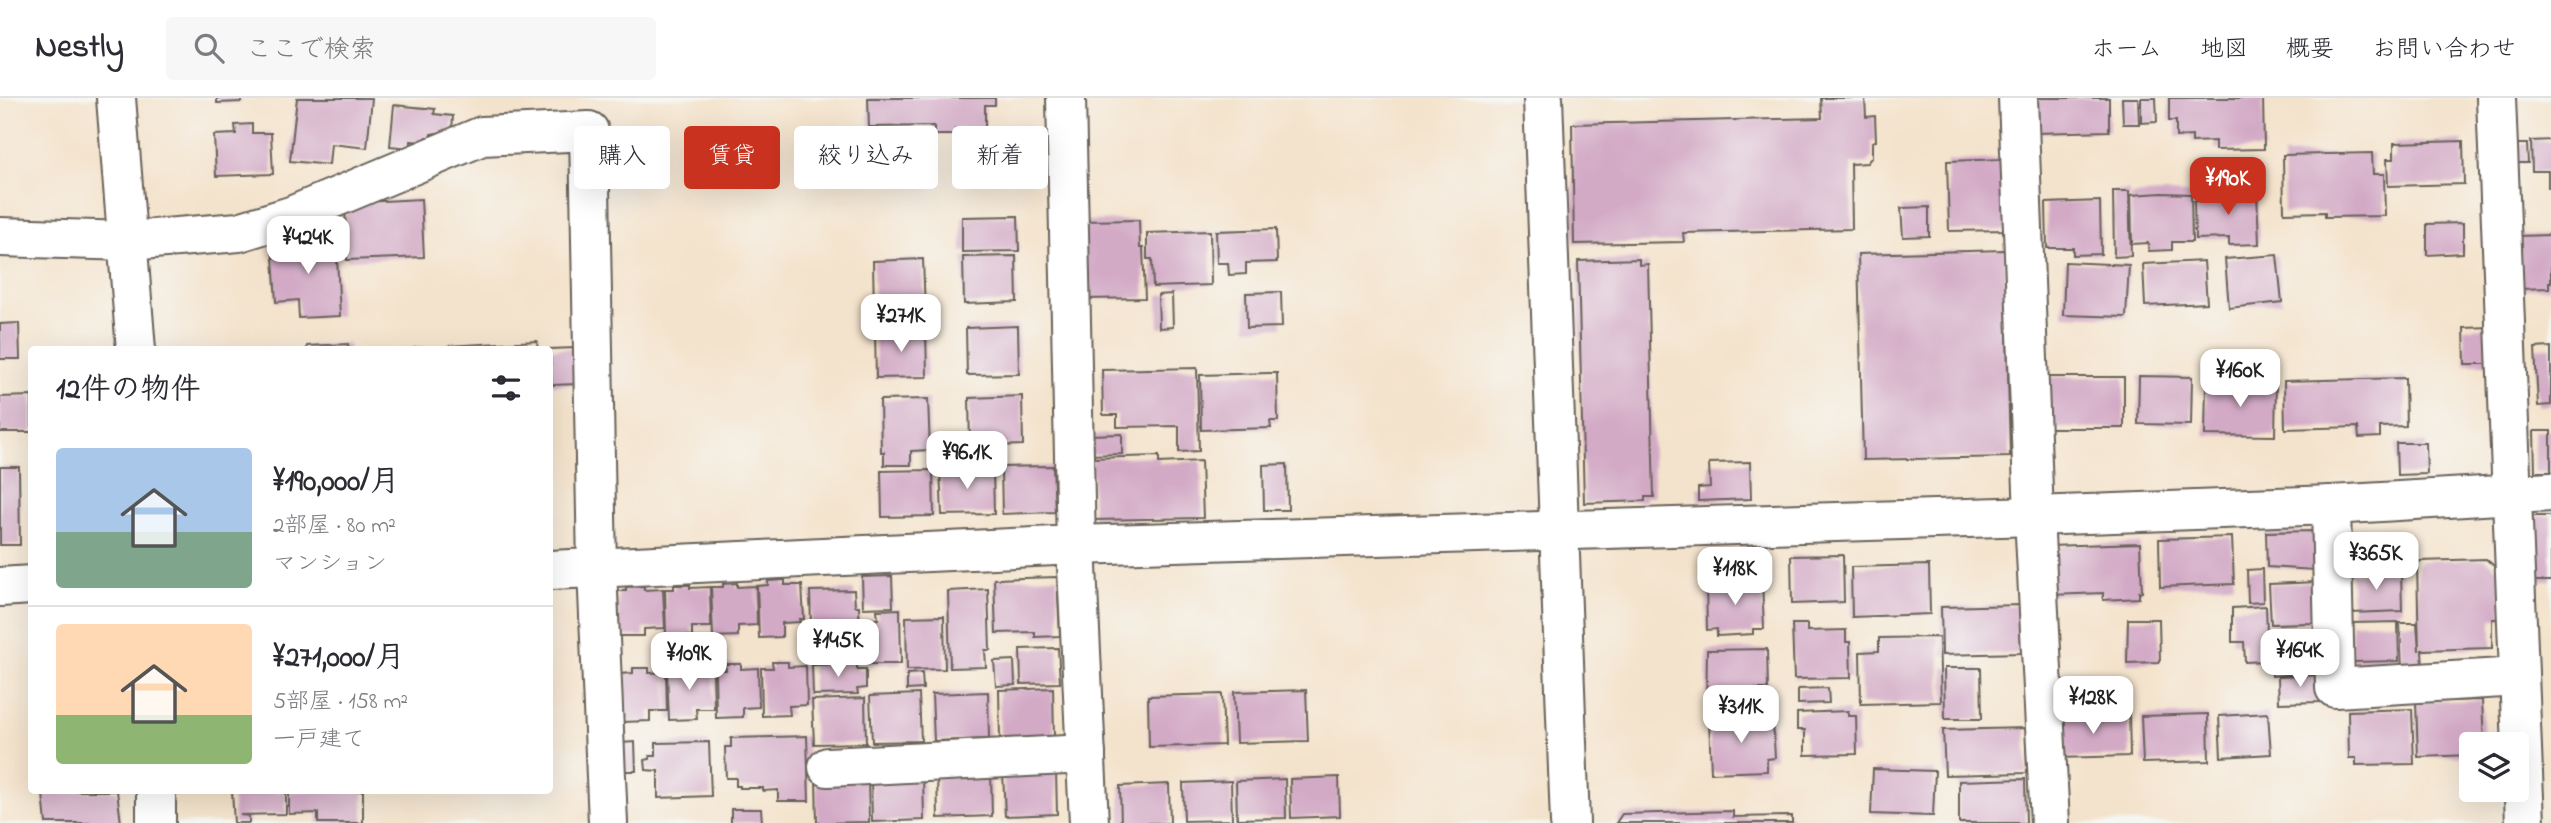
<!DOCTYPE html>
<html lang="ja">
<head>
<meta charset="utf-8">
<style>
	:root { --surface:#fff; --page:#f7f7f7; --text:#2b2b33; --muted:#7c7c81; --line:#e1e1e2; --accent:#c8321e }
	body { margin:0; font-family:"Indie Flower","Klee One",sans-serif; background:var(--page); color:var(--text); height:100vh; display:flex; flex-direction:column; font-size:26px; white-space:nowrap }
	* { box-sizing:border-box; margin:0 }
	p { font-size:23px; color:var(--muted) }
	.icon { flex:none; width:38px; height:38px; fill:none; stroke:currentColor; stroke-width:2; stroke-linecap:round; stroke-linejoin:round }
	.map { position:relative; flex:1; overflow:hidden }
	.details { position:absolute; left:28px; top:248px; width:525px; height:448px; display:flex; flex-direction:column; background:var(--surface); border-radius:7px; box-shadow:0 7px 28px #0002 }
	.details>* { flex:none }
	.top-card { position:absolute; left:574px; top:28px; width:665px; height:63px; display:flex; gap:14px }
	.fabs { position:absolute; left:2459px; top:634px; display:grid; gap:14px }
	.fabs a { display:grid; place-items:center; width:70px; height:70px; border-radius:7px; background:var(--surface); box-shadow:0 7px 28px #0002; font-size:35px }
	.price { position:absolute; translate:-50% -60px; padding:0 16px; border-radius:14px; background:#fff; color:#222; font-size:23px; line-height:46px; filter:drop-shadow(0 2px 4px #0008) }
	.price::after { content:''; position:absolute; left:50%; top:42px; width:21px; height:16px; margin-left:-10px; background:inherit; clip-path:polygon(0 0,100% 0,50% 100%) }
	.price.on { background:var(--accent); color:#fff }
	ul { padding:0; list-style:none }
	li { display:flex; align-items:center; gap:21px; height:175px; padding:0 28px }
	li+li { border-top:2px solid var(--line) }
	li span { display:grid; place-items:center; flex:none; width:196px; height:140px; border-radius:7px; color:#555 }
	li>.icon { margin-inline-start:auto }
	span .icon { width:84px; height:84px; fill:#fffc; stroke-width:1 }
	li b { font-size:30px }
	h2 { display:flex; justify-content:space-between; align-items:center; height:84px; padding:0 28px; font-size:30px }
	.pill { padding:0 24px; border-radius:7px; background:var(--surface); box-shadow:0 7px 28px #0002; font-size:24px; line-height:63px }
	.pill.on { background:var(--accent); color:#fff }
	header { display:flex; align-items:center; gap:42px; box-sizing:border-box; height:98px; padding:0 35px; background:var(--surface); border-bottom:2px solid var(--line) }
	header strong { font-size:33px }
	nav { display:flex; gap:38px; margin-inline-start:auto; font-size:24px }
	.search { width:490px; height:63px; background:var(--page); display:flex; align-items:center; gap:18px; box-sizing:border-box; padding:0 24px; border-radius:7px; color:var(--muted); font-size:26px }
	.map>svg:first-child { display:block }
	.building { fill:#d3aac6 }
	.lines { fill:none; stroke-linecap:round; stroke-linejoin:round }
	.minor-casing { stroke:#68625a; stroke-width:42 }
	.minor { stroke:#fff; stroke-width:38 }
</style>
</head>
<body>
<header>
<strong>Nestly</strong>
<div class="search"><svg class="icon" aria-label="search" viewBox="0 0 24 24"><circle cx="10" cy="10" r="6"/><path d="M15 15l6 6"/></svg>ここで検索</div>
<nav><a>ホーム</a><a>地図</a><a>概要</a><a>お問い合わせ</a></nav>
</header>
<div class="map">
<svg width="2551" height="725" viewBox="0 0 2551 725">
	<rect width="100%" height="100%" fill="#f6f6f2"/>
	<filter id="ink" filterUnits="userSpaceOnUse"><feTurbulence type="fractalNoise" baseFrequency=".0143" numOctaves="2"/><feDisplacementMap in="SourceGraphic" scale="14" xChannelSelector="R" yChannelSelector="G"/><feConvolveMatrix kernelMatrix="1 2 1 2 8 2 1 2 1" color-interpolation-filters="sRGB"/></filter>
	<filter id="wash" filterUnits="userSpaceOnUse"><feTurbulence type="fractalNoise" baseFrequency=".00686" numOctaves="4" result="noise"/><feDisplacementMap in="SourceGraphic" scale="28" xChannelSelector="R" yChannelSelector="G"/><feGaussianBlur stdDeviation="1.57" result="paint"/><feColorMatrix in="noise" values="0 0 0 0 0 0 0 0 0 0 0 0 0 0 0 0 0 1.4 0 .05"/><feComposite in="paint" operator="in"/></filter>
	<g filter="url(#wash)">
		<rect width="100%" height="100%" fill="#f4e3cc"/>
		<g id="blocks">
			<g class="building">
				<polygon points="217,0 241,0 241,4 217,5"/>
				<polygon points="297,0 372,0 367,50 331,46 329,67 290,63"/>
				<polygon points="868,0 995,0 995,7 985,7 985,31 956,31 956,37 934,37 934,28 869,29"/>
				<polygon points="1821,0 1865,0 1866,19 1875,18 1876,43 1872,44 1872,59 1867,65 1851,66 1852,131 1683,135 1684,144 1574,146 1572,26 1822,20"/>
				<polygon points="2034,0 2109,0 2109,33 2035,35"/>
				<polygon points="2122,0 2138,0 2139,26 2123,26"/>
				<polygon points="2141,0 2156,0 2157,24 2141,25"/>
				<polygon points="2169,0 2263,0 2264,51 2215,52 2215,43 2192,44 2192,38 2176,39 2176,23 2169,23"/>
				<polygon points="394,7 435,11 434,16 453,18 452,32 431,36 431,39 426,39 426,44 411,43 410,50 390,48"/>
				<polygon points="252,26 252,35 271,35 273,76 216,78 214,37 236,36 235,27"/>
				<polygon points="2551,42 2551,89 2548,89 2548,73 2532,73 2531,43"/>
				<polygon points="2463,43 2464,86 2388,88 2387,61 2394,61 2394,45"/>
				<polygon points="2512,46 2527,46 2528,65 2513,65"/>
				<polygon points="2372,55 2373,76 2384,76 2385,118 2325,119 2325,114 2284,115 2283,57"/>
				<polygon points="2006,61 2009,132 1949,133 1947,63"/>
				<polygon points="2113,93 2129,93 2131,158 2114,159"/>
				<polygon points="2257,93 2259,146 2229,147 2229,140 2195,141 2194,103 2204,103 2204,95"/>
				<polygon points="2162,95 2191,96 2192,144 2172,144 2172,152 2149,153 2148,145 2132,146 2131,97"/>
				<polygon points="421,101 424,159 347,162 345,105"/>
				<polygon points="2100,103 2101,156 2073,157 2073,150 2047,150 2046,105"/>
				<polygon points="1929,109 1929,138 1903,139 1901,110"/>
				<polygon points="1018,118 1019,153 962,154 962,119"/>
				<polygon points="1139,122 1140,150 1143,150 1145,200 1084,201 1082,123"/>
				<polygon points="2463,125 2463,155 2427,157 2427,126"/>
				<polygon points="1276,131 1277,164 1246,165 1246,176 1229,177 1228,165 1217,165 1216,133"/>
				<polygon points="1210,133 1211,187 1153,189 1152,161 1147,161 1147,135"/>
				<polygon points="2551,137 2551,184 2549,184 2549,190 2519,191 2518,138"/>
				<polygon points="336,141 340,218 299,220 298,202 276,204 272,144"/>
				<polygon points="2005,152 2010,359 1863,362 1858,156"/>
				<polygon points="2277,157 2282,204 2229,210 2225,161"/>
				<polygon points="1016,158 1017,204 964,206 963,159"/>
				<polygon points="923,161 925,212 874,213 873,163"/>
				<polygon points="1639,161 1639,167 1648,166 1654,399 1645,399 1645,403 1584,405 1578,163"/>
				<polygon points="2204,163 2207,205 2145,208 2143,166"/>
				<polygon points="2065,164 2129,167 2126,219 2063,217"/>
				<polygon points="1281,194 1282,229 1247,230 1246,195"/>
				<polygon points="1172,196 1173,229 1159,230 1158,197"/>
				<polygon points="19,225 20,261 0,261 0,226"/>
				<polygon points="1018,228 1019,276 967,277 966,230"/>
				<polygon points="2491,229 2492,266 2465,266 2464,230"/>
				<polygon points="926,232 927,279 876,280 875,234"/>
				<polygon points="537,243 538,252 448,252 448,248"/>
				<polygon points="348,246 349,252 307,252 307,248"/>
				<polygon points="440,249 440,252 414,252 414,250"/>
				<polygon points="2551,249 2551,307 2538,308 2535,250"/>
				<polygon points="575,250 577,286 552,287 550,251"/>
				<polygon points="1197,270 1199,353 1179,354 1179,328 1117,329 1117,317 1103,317 1102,272"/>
				<polygon points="1269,275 1277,275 1278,323 1270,323 1271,330 1201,332 1200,277"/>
				<polygon points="2139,278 2192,279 2191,327 2138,326"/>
				<polygon points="2045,279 2124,279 2124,330 2044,330"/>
				<polygon points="2405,280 2406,328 2380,329 2380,339 2359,340 2358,329 2285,331 2284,283"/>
				<polygon points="2206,284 2276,285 2275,338 2205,337"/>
				<polygon points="32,298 32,334 0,334 0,299"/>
				<polygon points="1022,298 1023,347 970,349 969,300"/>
				<polygon points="928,301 930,352 911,353 911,367 884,367 884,354 881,354 880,302"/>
				<polygon points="2534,333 2551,333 2551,374 2535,374"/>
				<polygon points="1122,336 1122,356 1088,357 1088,337"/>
				<polygon points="2396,345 2426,345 2427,376 2397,377"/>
				<polygon points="1159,358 1159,365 1201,363 1203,420 1093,422 1092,360"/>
				<polygon points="1750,364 1751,401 1698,403 1698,390 1710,389 1709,365"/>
				<polygon points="1287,366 1288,412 1264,412 1263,367"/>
				<polygon points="1053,368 1055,414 1002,416 1001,369"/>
				<polygon points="0,369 19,369 20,447 0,447"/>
				<polygon points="993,370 994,416 942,417 940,371"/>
				<polygon points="933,372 934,418 882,419 881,373"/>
				<polygon points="2527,418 2551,418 2551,483 2528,483"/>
				<polygon points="2314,433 2315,472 2267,469 2266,434"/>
				<polygon points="2232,439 2234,486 2160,489 2159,441"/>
				<polygon points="2140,445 2142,494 2139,494 2139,500 2103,502 2103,495 2050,497 2049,448"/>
				<polygon points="1843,457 1844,504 1792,506 1791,458"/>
				<polygon points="2486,461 2501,474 2502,521 2492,521 2492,550 2422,552 2423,573 2402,574 2400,525 2417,525 2419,553 2417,467 2420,463"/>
				<polygon points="1929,467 1930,516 1852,519 1851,469"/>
				<polygon points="2262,471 2263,504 2248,505 2247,472"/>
				<polygon points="2401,474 2402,513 2352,515 2351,475"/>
				<polygon points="892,478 893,509 863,510 862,479"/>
				<polygon points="1057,479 1060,538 1035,539 1035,534 996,535 994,481"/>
				<polygon points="785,482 785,487 802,487 804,521 799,521 800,524 782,525 782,539 759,540 757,488 768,487 768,483"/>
				<polygon points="1762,482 1764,531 1753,531 1753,536 1717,538 1717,531 1707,532 1706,483"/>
				<polygon points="2317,484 2318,518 2314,518 2314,525 2271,526 2269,486"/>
				<polygon points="737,485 737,489 756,488 757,527 738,528 738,538 713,539 711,489 723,489 723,486"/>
				<polygon points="674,487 690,487 690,490 710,489 711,529 692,529 692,538 666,539 665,491 674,491"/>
				<polygon points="644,488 644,492 663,491 665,530 644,531 644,538 619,538 618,493 626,493 626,489"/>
				<polygon points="988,491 990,552 985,552 986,569 950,570 948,493"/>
				<polygon points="854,492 855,508 859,508 860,545 856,546 857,564 812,565 810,493"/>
				<polygon points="2020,507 2021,555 1942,557 1941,509"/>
				<polygon points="2266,508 2268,563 2245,564 2244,544 2232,544 2232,510"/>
				<polygon points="900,511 901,566 865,566 864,521 878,521 877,512"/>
				<polygon points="944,518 945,571 907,572 906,519"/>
				<polygon points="2128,521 2159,521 2160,564 2127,565"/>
				<polygon points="2398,524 2399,563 2352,564 2351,525"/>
				<polygon points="1792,526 1807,526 1807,533 1846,532 1846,544 1850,544 1851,580 1794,581"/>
				<polygon points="2319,537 2320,571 2299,572 2299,576 2272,578 2270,538"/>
				<polygon points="1939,539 1941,604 1861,606 1860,554 1879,553 1879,540"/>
				<polygon points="1058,550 1060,585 1021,586 1020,551"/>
				<polygon points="1767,551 1768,591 1749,591 1749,599 1743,599 1743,615 1706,615 1707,552"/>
				<polygon points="1014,562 1015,587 996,588 994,563"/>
				<polygon points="772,564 788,564 788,569 806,568 807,607 789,608 790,617 762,618 761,570 773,570"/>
				<polygon points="725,566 741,566 741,571 758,570 759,609 743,610 743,619 716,620 715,572 726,572"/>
				<polygon points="857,566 857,571 866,571 866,590 857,591 858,596 813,597 812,567"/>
				<polygon points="678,568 695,568 695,573 713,572 714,611 696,611 697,621 669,622 667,574 678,573"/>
				<polygon points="633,570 649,570 649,575 666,574 667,613 650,613 650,623 622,624 620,576 633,575"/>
				<polygon points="1944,570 1981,570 1982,621 1945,621"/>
				<polygon points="922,575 923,591 907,592 907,576"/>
				<polygon points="2320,577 2321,604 2279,605 2278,579"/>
				<polygon points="1053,590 1054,639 1000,641 999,592"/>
				<polygon points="1828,590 1829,605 1798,606 1798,591"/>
				<polygon points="1306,592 1308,643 1236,645 1234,594"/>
				<polygon points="988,594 989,641 934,643 932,596"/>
				<polygon points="919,596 921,643 872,644 870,598"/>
				<polygon points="1222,596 1224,647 1149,649 1148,598"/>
				<polygon points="865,600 866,645 814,646 812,602"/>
				<polygon points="2482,602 2484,646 2471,646 2471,657 2418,659 2416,604"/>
				<polygon points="2412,611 2414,666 2356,667 2356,660 2349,660 2348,613"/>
				<polygon points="1848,613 1848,618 1856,618 1857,656 1805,657 1805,632 1797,632 1797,615"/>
				<polygon points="2129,615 2130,658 2057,660 2055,618"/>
				<polygon points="2268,615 2271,656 2221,659 2219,618"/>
				<polygon points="2208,616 2209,663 2143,665 2141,618"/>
				<polygon points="1761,619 1761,624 1773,624 1775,660 1767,661 1767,673 1711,675 1709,620"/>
				<polygon points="2026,630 2027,675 1945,677 1943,632"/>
				<polygon points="807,638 809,703 778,703 778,692 763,693 763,690 740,690 740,688 736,688 736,680 726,680 725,649 731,649 731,640"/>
				<polygon points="635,644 636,673 620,673 620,645"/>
				<polygon points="709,644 711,698 658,700 658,673 646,672 645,662 650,661 650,658 656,658 656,645"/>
				<polygon points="1873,671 1935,673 1933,718 1871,716"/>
				<polygon points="1056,673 1057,716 1005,718 1003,674"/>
				<polygon points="991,674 992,718 938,720 937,676"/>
				<polygon points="923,677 924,722 872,724 871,679"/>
				<polygon points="868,679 869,724 817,725 816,681"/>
				<polygon points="1339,679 1340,718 1291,720 1290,681"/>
				<polygon points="1285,681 1286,720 1237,721 1236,683"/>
				<polygon points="2025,681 2026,725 1959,725 1959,683"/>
				<polygon points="1231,683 1232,722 1184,723 1183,685"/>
				<polygon points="1169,686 1170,725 1121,725 1120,688"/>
				<polygon points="71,693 117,693 121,725 46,725 43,696"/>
				<polygon points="232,693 286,693 286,716 240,717 249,718 249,725 234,725"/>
				<polygon points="289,693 363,693 363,725 318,725 318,715 289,716"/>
				<polygon points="731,711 761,711 762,724 731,725"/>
				<polygon points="1733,713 1733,719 1792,718 1792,725 1616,725 1622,716"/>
			</g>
		</g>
	</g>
	<g filter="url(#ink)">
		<use href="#blocks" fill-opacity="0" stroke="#68625a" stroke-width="2"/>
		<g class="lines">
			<defs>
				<g id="minor">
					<polyline points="116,0 136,252"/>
					<polyline points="1066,0 1076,447 1089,725"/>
					<polyline points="1543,0 1570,725"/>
					<polyline points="2018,0 2034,418 2050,725"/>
					<polyline points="2496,0 2525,725"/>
					<polyline points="0,139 128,143 239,134 291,118 482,38 589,33 597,471 608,725"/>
					<polyline points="2331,407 2335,590 2519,579"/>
					<polyline points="550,472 1076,447 2034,418 2331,407 2551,394"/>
					<polyline points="0,489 32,487"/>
					<polyline points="828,669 1086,656"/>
					<polyline points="156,693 156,725"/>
				</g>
			</defs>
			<use href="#minor" class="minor-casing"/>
			<use href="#minor" class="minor"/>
		</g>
	</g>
</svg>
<div class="fabs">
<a><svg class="icon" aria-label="layers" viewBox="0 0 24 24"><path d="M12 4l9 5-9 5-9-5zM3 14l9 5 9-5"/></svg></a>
</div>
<b class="price on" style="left:2228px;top:119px">¥190K</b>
<b class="price" style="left:308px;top:178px">¥424K</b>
<b class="price" style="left:901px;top:256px">¥271K</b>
<b class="price" style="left:2240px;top:311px">¥160K</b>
<b class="price" style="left:967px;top:393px">¥96.1K</b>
<b class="price" style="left:2376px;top:494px">¥365K</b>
<b class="price" style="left:1735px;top:509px">¥118K</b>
<b class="price" style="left:838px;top:581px">¥145K</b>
<b class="price" style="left:2300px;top:591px">¥164K</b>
<b class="price" style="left:689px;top:594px">¥109K</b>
<b class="price" style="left:2093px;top:638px">¥128K</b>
<b class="price" style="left:1741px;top:647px">¥311K</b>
<div class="top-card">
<a class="pill">購入</a>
<a class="pill on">賃貸</a>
<a class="pill">絞り込み</a>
<a class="pill">新着</a>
</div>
<section class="details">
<h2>12件の物件<svg class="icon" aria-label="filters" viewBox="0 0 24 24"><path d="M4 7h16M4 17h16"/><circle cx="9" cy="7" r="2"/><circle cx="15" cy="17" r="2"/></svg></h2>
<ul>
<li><span style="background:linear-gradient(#a9c7e8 60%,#7fa58c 0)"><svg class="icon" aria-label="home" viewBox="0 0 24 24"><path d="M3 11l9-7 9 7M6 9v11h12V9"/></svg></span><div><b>¥190,000/月</b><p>2部屋 · 80 m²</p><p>マンション</p></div></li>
<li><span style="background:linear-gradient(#ffd9b3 65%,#8fb573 0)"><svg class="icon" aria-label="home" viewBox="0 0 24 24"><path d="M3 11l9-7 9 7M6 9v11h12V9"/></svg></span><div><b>¥271,000/月</b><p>5部屋 · 158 m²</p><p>一戸建て</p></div></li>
</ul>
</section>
</div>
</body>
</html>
